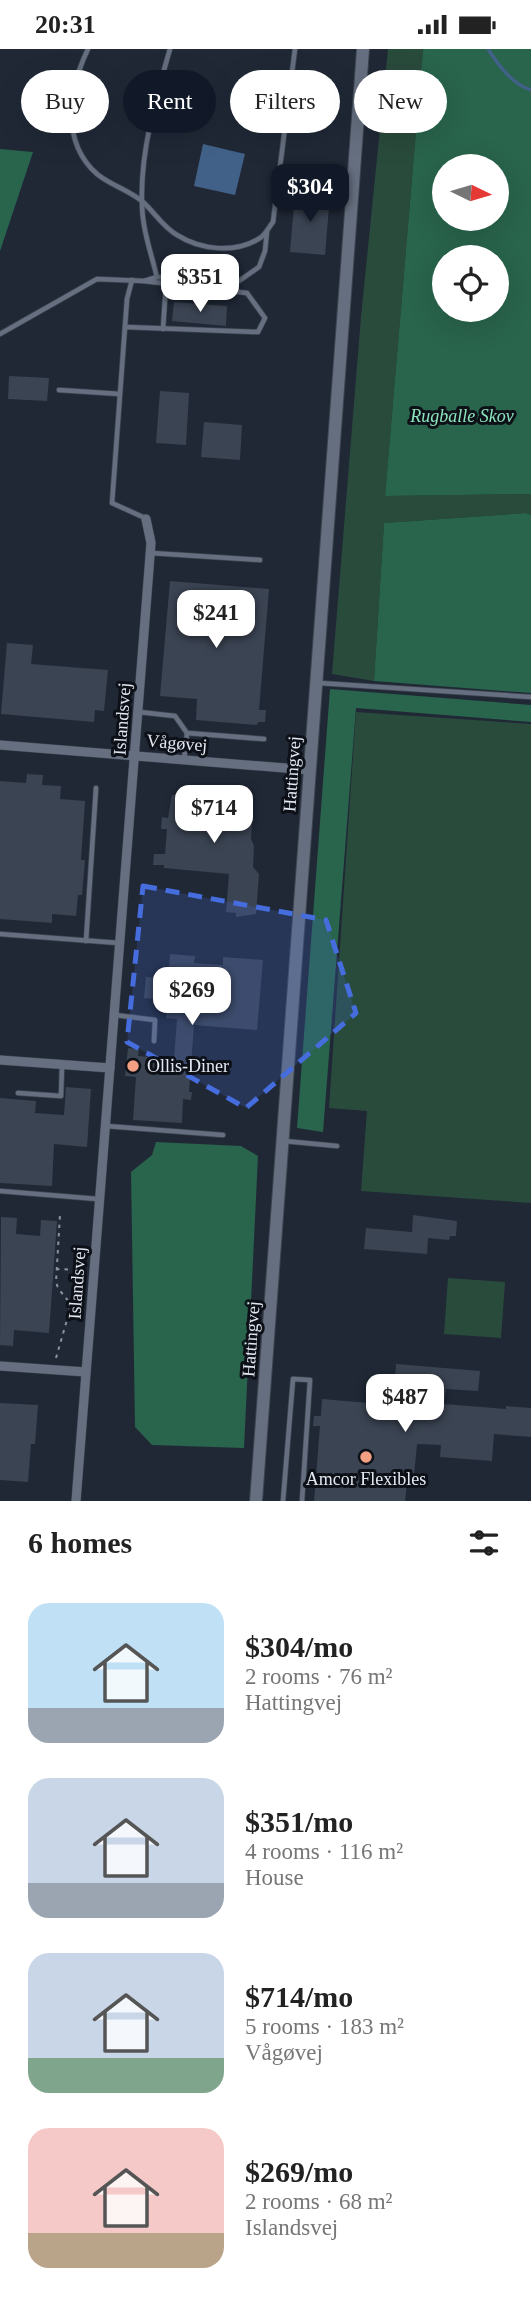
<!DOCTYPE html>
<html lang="en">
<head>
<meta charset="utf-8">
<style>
	:root { --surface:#fff; --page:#f2f2f2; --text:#222; --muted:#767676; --accent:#111827 }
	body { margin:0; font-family:"Times New Roman",serif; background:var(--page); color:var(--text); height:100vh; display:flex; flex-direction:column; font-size:26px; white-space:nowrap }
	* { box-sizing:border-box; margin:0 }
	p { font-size:23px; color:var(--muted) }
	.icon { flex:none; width:38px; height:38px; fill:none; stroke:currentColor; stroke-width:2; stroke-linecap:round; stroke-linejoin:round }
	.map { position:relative; height:1452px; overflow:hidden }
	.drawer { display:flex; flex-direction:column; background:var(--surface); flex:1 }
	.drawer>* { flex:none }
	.banner { position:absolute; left:21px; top:21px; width:490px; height:63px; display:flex; gap:14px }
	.needle { width:46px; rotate:95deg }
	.controls { position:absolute; left:432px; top:105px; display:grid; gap:14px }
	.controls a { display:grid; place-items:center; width:77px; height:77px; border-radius:50%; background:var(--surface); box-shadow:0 7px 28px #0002; font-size:35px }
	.price { position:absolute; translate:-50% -60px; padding:0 16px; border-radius:14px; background:#fff; color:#222; font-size:23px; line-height:46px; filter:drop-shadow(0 2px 4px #0008) }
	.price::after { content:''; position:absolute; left:50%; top:42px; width:21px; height:16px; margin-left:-10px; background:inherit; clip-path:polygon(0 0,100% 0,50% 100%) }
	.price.on { background:var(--accent); color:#fff }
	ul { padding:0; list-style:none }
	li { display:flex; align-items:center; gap:21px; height:175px; padding:0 28px }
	li span { display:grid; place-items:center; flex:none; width:196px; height:140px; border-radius:21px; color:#555 }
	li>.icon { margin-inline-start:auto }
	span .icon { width:84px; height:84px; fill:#fffc; stroke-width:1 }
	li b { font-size:30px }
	h2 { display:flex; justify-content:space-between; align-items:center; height:84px; padding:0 28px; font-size:30px }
	.pill { padding:0 24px; border-radius:32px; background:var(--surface); box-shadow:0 7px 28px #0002; font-size:24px; line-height:63px }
	.pill.on { background:var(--accent); color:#fff }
	.status { display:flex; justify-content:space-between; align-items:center; height:49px; padding:0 35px; background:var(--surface); direction:ltr }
	.status svg { height:19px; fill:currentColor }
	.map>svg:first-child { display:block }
	.green { fill:#294b3c }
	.forest { fill:#29644c; fill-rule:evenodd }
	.water { fill:#416188 }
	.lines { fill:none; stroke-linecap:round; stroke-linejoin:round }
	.stream { stroke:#416188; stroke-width:3.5 }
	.building { fill:#3b4453 }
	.lane-casing { stroke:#3d4450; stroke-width:6 }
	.street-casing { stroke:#3d4450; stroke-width:10 }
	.secondary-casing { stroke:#3d4450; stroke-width:14 }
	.path { stroke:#8b929d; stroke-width:2; stroke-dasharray:3.5 5; stroke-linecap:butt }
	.lane { stroke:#656f7f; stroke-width:4.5 }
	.street { stroke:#656f7f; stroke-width:9 }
	.secondary { stroke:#656f7f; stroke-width:12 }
	.marked { fill:#456ddd; fill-opacity:0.2; stroke:#456ddd; stroke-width:5; stroke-dasharray:14 9; stroke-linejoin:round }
	.poi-dot { fill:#f39f83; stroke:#0d1017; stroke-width:2.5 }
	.labels { text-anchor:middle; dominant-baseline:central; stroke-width:6; stroke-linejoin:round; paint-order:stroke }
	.park-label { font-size:18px; font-style:italic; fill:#8be4bd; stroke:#0d1017 }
	.street-label { font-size:18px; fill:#e3e9f3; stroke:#0d1017 }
	.poi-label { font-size:18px; fill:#e3e9f3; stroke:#0d1017; text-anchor:start }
</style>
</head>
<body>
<div class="status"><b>20:31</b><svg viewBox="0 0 49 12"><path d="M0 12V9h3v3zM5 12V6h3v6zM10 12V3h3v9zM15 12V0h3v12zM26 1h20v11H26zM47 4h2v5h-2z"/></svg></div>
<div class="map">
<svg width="531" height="1452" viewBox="0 0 531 1452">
	<rect width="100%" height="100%" fill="#202836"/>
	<g class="green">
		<polygon points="388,0 423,0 385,447 531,445 531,466 526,464 384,474 374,632 332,625 361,268"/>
		<polygon points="356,663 531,675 531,1154 361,1142 367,1062 329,1059"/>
		<polygon points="448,1229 505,1233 501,1289 444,1285"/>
	</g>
	<g class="forest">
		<path d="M 423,0 L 531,0 L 531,445 L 385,447 ZM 497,117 L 497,170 L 444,170 L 444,117 ZM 497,208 L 497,261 L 444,261 L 444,208 Z"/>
		<polygon points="0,100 33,103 0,202"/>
		<polygon points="526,464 531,466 531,644 374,632 384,474"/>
		<polygon points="330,640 531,656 531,673 356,659 323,1083 297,1079"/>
		<polygon points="156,1093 241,1097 258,1107 244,1399 152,1396 135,1378 131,1123 152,1106"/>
	</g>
	<polygon class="water" points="203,95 245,105 235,146 194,137"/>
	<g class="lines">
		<path class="stream" d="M 488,0 C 499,17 512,35 531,41"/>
	</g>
	<g class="building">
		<polygon points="295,144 330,146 325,206 290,203"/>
		<polygon points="174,253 227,257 226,277 172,272"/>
		<polygon points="9,327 49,329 47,352 8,350"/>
		<polygon points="160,342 189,344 186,396 156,394"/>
		<polygon points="204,373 242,376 240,411 201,408"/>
		<polygon points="170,532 269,540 259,661 266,661 265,673 258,673 257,676 196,671 197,650 160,647"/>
		<polygon points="7,594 33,596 31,615 108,621 104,662 95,661 94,673 1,665"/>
		<polygon points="27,725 43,726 42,736 61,737 60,750 85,752 81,811 85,811 82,846 78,846 76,867 52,865 52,874 0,870 0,732 26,734"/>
		<polygon points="172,746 216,750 216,748 231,747 253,758 251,790 254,797 253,818 259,825 256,865 236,868 236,864 226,863 229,825 164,819 164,816 153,816 154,805 165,805 167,780 161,780 162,768 168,769"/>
		<polygon points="170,905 195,907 194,914 223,916 223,908 263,911 257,981 194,976 189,1043 192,1043 191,1051 183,1050 182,1074 133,1071 136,1028 125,1027 128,999 139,1000 138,1007 174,1010 177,970 166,969 167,951 144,949 146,928 168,930"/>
		<polygon points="66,1038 91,1040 87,1098 54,1095 52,1137 0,1134 0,1049 36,1052 35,1064 64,1066"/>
		<polygon points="413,1166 457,1172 456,1187 450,1187 449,1191 428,1189 427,1205 364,1200 366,1179 412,1183"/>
		<polygon points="1,1168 17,1169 16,1185 40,1187 41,1171 57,1172 49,1284 14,1281 13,1297 0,1296"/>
		<polygon points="396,1315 480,1322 478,1342 446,1340 444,1355 506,1360 506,1357 531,1359 531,1388 494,1385 492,1412 440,1408 441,1396 417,1395 414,1426 408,1426 405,1452 314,1452 320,1377 313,1377 314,1367 321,1367 322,1350 393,1356"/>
		<polygon points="0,1354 38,1356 35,1395 31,1395 28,1433 0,1431"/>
	</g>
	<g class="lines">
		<defs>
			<g id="lane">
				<path d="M 88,0 C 69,40 60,92 97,125 C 110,136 129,141 143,153 C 155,164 163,178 177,186 C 201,201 235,205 260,189 C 265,186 269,178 273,173 L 295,0"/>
				<path d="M 170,0 C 156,48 140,104 142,154 C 142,179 151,204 157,228 L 239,232 L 259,218 L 265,202 L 267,182"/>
				<polyline points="132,231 127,250 112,454 145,469"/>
				<polyline points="125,278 258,283 265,269 247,244 144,232"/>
				<polyline points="163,280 166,235"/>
				<polyline points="0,285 97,230 144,232 157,228"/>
				<polyline points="59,341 120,345"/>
				<polyline points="151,504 260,511"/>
				<polyline points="319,634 531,648"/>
				<polyline points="139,663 175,667 187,684 264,690"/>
				<polyline points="184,711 187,684"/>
				<polyline points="0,885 119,894"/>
				<polyline points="86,892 96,739"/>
				<polyline points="115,966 155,971 154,992"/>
				<polyline points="18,1044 61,1047 62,1017"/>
				<polyline points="106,1077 223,1086"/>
				<polyline points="284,1092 337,1097"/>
				<polyline points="0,1142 98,1150"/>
				<polyline points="283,1452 293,1330 310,1331 302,1452"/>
			</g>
			<g id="street">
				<polyline points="0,696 310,721"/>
				<polyline points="0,1011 110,1019"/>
				<polyline points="0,1317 86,1323"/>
				<polyline points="76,1452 151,494 146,470"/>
			</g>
			<polyline id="secondary" points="256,1452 363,0"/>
		</defs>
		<use href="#lane" class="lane-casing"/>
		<use href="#street" class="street-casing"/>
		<use href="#secondary" class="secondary-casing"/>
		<g class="path">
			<polyline points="56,1220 82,1221"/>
			<polyline points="56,1309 69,1264 69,1253 58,1239 56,1233 60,1166"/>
		</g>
		<use href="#lane" class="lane"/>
		<use href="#street" class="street"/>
		<use href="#secondary" class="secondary"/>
	</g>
	<path class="marked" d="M 143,837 L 326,871 L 356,964 L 246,1059 L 127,993 Z"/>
	<g class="poi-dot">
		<circle cx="133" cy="1017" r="7"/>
		<circle cx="366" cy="1408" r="7"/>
	</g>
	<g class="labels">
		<g class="park-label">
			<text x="462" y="367">Rugballe Skov</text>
		</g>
		<g class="street-label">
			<text transform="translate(122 670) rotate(-86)">Islandsvej</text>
			<text transform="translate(177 694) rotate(5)">Vågøvej</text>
			<text transform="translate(292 725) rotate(-86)">Hattingvej</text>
			<text transform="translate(77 1234) rotate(-86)">Islandsvej</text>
			<text transform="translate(251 1290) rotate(-86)">Hattingvej</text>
		</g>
		<g class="poi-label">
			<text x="147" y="1017">Ollis-Diner</text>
			<text x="366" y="1430" text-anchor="middle">Amcor Flexibles</text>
		</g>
	</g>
</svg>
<div class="controls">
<a><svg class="needle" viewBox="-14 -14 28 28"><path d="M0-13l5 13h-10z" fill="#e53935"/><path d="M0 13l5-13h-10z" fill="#767676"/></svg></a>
<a><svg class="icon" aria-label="locate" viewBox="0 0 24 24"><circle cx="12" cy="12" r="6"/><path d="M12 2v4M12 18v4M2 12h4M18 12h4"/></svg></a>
</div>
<b class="price on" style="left:310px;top:175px">$304</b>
<b class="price" style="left:200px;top:265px">$351</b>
<b class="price" style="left:216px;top:601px">$241</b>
<b class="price" style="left:214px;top:796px">$714</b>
<b class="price" style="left:192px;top:978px">$269</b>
<b class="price" style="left:405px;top:1385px">$487</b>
<div class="banner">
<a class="pill">Buy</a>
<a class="pill on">Rent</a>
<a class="pill">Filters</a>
<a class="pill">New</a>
</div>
</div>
<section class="drawer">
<h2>6 homes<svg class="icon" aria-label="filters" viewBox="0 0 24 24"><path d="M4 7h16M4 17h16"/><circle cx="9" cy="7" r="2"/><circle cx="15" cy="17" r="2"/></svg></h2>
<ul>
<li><span style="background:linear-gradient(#bfe0f5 75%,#9aa5b1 0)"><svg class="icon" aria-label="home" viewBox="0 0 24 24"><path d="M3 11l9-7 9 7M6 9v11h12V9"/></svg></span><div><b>$304/mo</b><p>2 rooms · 76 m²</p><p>Hattingvej</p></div></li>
<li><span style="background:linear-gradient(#c9d6e8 75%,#9aa5b1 0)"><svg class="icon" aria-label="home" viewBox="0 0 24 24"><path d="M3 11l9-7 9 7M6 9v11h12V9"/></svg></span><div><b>$351/mo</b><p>4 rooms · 116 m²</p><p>House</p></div></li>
<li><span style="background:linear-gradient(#c9d6e8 75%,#7fa58c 0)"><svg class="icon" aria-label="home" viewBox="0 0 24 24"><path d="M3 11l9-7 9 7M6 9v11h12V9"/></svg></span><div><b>$714/mo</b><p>5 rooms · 183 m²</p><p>Vågøvej</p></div></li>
<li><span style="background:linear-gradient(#f6c9c9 75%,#b9a48a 0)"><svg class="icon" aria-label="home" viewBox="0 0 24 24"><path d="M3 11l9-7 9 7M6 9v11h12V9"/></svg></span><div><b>$269/mo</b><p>2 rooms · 68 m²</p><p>Islandsvej</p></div></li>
</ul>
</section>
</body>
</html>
